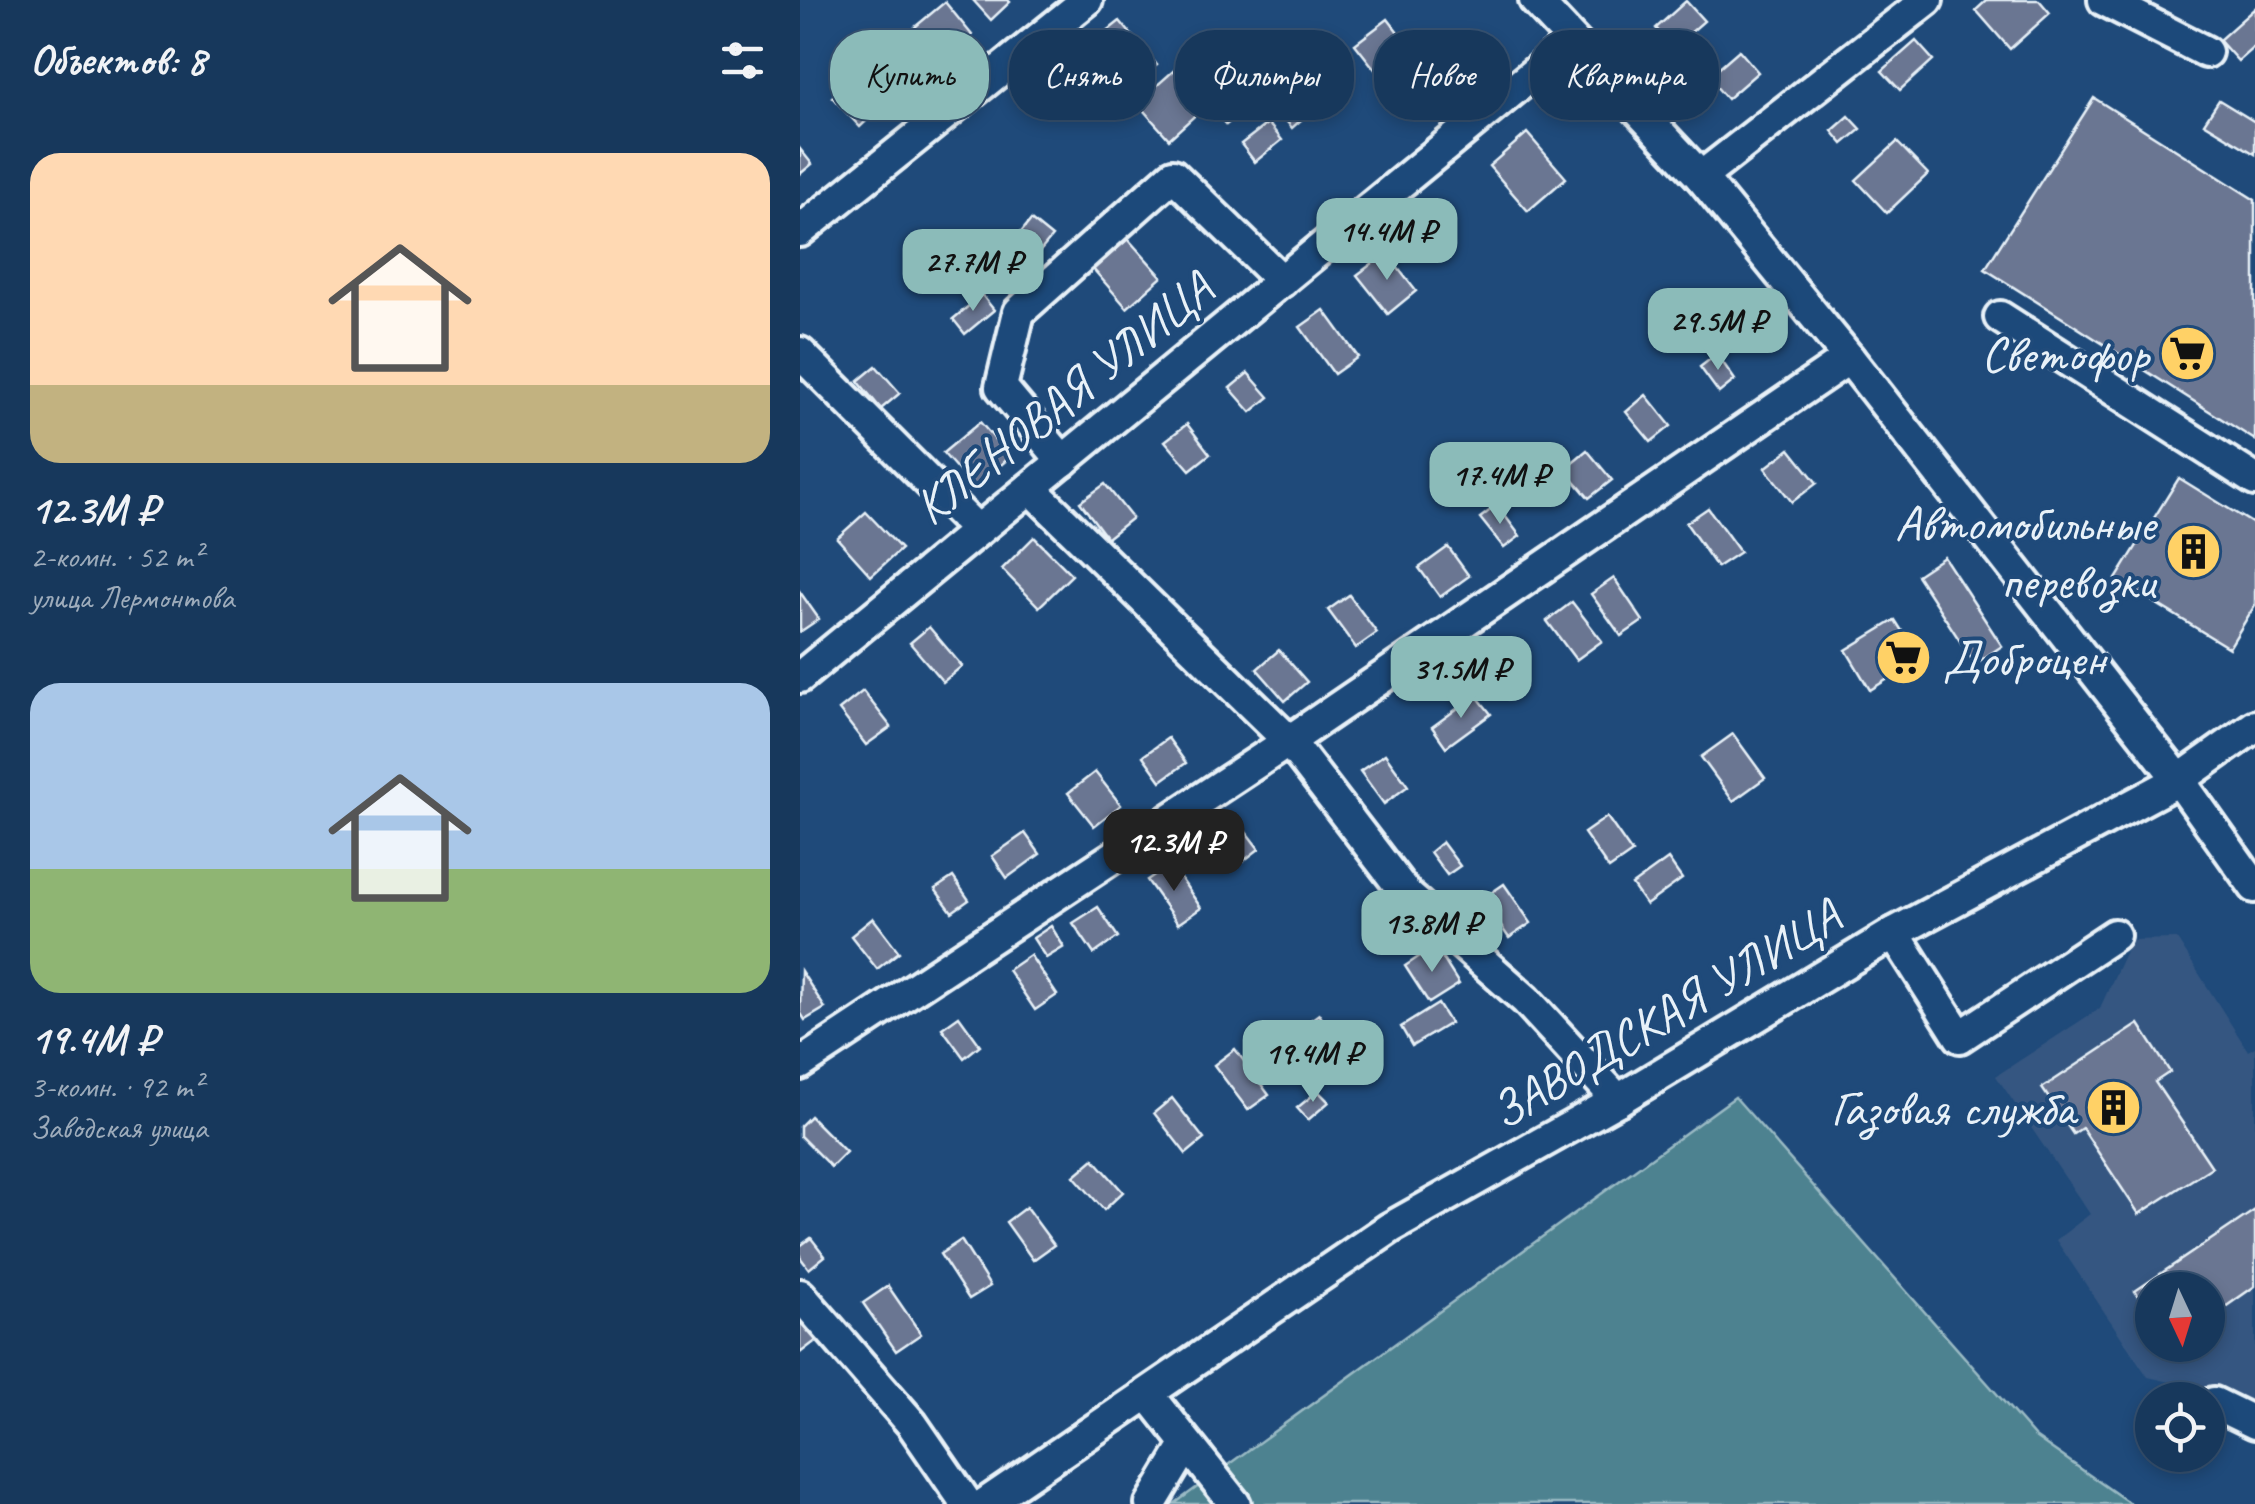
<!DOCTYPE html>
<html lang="ru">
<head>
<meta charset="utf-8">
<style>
	:root { --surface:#17385c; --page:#244365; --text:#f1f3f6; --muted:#9eacbb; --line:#365272; --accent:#8bbbb9 }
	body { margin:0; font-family:Caveat,sans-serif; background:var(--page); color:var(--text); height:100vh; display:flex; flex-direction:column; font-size:38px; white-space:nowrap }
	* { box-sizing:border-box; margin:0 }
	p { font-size:32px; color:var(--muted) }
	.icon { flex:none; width:55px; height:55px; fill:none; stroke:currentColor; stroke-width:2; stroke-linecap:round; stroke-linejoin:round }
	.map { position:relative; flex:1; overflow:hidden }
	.side { display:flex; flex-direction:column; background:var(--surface); width:800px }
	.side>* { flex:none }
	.top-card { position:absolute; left:30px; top:30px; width:950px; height:90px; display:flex; gap:20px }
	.needle { width:65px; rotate:176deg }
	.buttons { position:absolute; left:1335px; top:1272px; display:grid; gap:20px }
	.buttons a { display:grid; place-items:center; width:90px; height:90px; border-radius:50%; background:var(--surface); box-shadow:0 5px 15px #0003,0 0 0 2px var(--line); font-size:50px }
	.price { position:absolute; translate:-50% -85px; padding:0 22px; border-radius:20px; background:var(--accent); color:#111; font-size:32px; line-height:65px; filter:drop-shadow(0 2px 5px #0008) }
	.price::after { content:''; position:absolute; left:50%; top:60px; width:30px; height:22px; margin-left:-15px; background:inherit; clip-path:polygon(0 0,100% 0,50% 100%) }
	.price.current { background:#222; color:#fff }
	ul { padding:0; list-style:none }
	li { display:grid; align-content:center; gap:20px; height:530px; padding:0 30px }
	li span { display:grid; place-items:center; height:310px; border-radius:30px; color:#555 }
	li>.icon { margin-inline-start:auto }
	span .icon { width:180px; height:180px; fill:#fffc; stroke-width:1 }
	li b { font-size:42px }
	h2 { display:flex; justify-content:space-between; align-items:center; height:120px; padding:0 30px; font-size:42px }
	.chip { padding:0 35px; border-radius:40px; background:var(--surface); box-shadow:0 5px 15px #0003,0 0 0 2px var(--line); font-size:35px; line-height:90px }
	.chip.current { background:var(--accent); color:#111 }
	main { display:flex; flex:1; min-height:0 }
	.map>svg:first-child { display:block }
	.built { fill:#365781; fill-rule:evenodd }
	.green { fill:#4d8290; stroke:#9abac4; stroke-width:2.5 }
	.building { fill:#6b7692; stroke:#e8f1f8; stroke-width:2.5 }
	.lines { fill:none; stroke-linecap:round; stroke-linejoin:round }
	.minor-casing { stroke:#e8f1f8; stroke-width:38 }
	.minor { stroke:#1f4a7a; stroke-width:30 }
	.labels { text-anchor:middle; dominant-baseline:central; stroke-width:8; stroke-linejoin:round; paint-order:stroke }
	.poi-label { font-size:50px; fill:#e8f1f8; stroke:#1f4a7a; text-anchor:end }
	.street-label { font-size:50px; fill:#e8f1f8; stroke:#1f4a7a }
</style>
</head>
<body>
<main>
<section class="side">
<h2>Объектов: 8<svg class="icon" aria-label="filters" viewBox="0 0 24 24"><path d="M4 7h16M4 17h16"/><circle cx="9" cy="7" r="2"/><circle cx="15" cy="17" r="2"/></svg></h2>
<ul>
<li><span style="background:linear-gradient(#ffd9b3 75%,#c2b280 0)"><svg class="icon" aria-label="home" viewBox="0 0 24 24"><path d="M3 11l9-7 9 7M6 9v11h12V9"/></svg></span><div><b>12.3M ₽</b><p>2-комн. · 52 m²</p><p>улица Лермонтова</p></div></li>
<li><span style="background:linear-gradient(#a9c7e8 60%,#8fb573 0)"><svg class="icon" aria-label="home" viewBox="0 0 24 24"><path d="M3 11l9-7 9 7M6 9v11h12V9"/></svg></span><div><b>19.4M ₽</b><p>3-комн. · 92 m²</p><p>Заводская улица</p></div></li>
</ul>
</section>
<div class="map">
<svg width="1455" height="1504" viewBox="0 0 1455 1504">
	<rect width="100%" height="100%" fill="#1f4a7a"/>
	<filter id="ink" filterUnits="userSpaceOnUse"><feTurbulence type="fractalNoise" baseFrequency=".01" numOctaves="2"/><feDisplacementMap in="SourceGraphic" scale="20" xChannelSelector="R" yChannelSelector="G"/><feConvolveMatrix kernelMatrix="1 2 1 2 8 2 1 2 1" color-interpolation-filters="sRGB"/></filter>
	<g filter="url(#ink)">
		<path class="built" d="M 1377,939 L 1448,1051 L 1455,1047 L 1455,1401 L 1348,1377 L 1256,1240 L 1290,1214 L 1196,1076 L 1300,1008 L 1331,940 ZM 1352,1290 L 1408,1290 L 1408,1345 L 1352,1345 Z"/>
		<polygon class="green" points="935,1097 1235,1437 1331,1504 374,1504"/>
		<g class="building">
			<polygon points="173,0 208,0 210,2 191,20"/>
			<polygon points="1187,0 1239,0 1250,13 1210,49 1176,10"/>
			<polygon points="886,1 904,21 873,48 856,28"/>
			<polygon points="145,2 172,35 142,60 115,27"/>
			<polygon points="1455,8 1455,46 1438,61 1419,40"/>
			<polygon points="588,19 625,67 592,91 555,44"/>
			<polygon points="320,21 357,65 338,80 301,36"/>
			<polygon points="492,28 508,46 478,71 463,52"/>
			<polygon points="1116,41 1133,60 1100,90 1082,71"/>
			<polygon points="939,50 958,72 927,99 908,77"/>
			<polygon points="380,65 411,101 369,139 337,103"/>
			<polygon points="519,74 534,91 492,128 477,110"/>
			<polygon points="51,79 79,109 60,127 32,97"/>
			<polygon points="441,82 456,100 426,125 411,107"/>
			<polygon points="1294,98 1455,200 1455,440 1185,269"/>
			<polygon points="1419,100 1455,122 1455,154 1404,123"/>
			<polygon points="1049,116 1061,129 1043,144 1032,131"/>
			<polygon points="468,123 482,140 455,162 441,144"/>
			<polygon points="727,133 766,178 728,211 689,166"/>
			<polygon points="1097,142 1128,174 1087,213 1056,180"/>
			<polygon points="0,149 12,164 0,174"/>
			<polygon points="231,220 252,237 231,262 210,246"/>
			<polygon points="328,239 362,277 327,308 293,269"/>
			<polygon points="586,253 616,291 588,314 557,275"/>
			<polygon points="182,295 194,310 165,334 153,319"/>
			<polygon points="524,310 558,357 534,374 500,327"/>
			<polygon points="917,354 935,380 919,393 900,367"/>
			<polygon points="76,366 100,393 81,409 58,381"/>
			<polygon points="448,373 469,397 451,412 430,388"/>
			<polygon points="846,395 871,426 851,442 826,412"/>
			<polygon points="180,422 210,457 174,488 143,453"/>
			<polygon points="387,424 410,454 390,470 365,441"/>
			<polygon points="990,449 1017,483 992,502 965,468"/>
			<polygon points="787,450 812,480 789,498 764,469"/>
			<polygon points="1379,478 1455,525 1455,605 1429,648 1316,579"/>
			<polygon points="305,484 332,518 307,538 280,502"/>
			<polygon points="697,505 720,536 704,548 680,518"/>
			<polygon points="908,508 940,552 917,567 886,523"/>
			<polygon points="66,512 101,549 71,576 37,538"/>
			<polygon points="234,537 272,575 239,607 202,569"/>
			<polygon points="648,547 669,576 640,597 619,568"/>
			<polygon points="1144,557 1202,646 1175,664 1117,575"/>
			<polygon points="814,578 843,621 821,636 791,594"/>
			<polygon points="0,592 19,619 0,632"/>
			<polygon points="549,595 577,633 556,648 528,610"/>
			<polygon points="772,602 802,641 776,660 747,621"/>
			<polygon points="1095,620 1120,659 1070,690 1046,650"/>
			<polygon points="129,627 162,666 143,682 110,643"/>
			<polygon points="479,650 507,682 485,701 457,669"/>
			<polygon points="699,652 725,687 708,699 683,664"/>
			<polygon points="63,691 91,727 66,745 39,710"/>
			<polygon points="676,695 691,714 646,747 632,727"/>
			<polygon points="933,734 965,778 933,801 901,757"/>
			<polygon points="368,738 386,763 361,781 343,756"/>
			<polygon points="585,754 608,786 584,804 560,771"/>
			<polygon points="295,772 321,805 294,826 268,793"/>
			<polygon points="807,817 832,853 809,869 784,833"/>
			<polygon points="439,823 459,849 442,862 422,836"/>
			<polygon points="225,833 240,854 207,878 192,856"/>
			<polygon points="642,842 660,866 647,875 630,852"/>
			<polygon points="868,859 882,879 846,905 832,885"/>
			<polygon points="371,864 401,908 378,924 347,880"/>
			<polygon points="153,877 169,900 152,912 135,889"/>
			<polygon points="704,884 731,923 709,938 682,899"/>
			<polygon points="298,907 318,937 294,954 273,923"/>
			<polygon points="73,918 99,952 77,969 51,936"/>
			<polygon points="251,926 264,947 246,958 233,938"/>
			<polygon points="635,946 659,984 629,1003 605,966"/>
			<polygon points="230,955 257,995 235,1010 208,970"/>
			<polygon points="1,971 25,1008 5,1020 0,1012"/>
			<polygon points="638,1004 650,1023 612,1046 601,1027"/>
			<polygon points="519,1014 541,1047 518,1063 495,1031"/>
			<polygon points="159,1016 180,1045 164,1058 142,1028"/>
			<polygon points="1339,1024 1370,1072 1355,1082 1412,1167 1339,1214 1282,1128 1273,1134 1242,1088"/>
			<polygon points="435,1049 469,1095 448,1110 414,1065"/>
			<polygon points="518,1091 529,1102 508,1120 497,1108"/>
			<polygon points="372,1098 404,1139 386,1154 354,1113"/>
			<polygon points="10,1116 46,1152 31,1167 0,1136 0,1126"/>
			<polygon points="294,1159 323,1192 304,1210 274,1176"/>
			<polygon points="226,1207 254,1245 233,1260 206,1222"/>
			<polygon points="1455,1210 1455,1286 1408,1319 1408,1290 1352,1290 1352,1317 1335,1291"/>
			<polygon points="11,1238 25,1256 9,1269 0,1257 0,1246"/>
			<polygon points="161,1240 190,1286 169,1299 140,1254"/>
			<polygon points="88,1286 121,1334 96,1351 63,1303"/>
			<polygon points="0,1318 17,1340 0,1353"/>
		</g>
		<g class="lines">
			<defs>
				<g id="minor">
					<polyline points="735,0 901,177 1049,358 1379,780 1455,887"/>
					<polyline points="1304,0 1406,52"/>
					<polyline points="901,177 1127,0"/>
					<polyline points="0,231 287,0"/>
					<polyline points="1200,317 1455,480"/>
					<polyline points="0,353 176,529"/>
					<polyline points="263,461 201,387 219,312 373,175 482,281"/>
					<polyline points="230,488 489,741 607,895 726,1000 818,1100"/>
					<polyline points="0,677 773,41"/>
					<polyline points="1094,933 1160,1037 1314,935"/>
					<polyline points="0,1064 489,741 1049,358"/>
					<polyline points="0,1295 112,1424 167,1504"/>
					<polyline points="348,1394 435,1504"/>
					<polyline points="1414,1403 1455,1423"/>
					<polyline points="185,1504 590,1228 818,1100 1094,933 1379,780 1455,726"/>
					<polyline points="351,1504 387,1444"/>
				</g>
			</defs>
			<use href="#minor" class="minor-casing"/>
			<use href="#minor" class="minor"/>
		</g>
	</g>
	<defs>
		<symbol id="supermarket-disc" viewBox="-11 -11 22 22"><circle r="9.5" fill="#ffd166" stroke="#1f4a7a"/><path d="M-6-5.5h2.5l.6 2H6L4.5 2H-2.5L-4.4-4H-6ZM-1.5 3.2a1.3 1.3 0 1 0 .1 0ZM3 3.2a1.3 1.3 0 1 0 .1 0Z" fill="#111"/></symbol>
		<symbol id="building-disc" viewBox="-11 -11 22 22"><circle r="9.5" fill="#ffd166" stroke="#1f4a7a"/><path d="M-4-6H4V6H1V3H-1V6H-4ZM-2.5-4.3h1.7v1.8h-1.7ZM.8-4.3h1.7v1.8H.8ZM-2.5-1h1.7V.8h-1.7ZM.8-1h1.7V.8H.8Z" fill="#111"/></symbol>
	</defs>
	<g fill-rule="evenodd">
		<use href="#supermarket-disc" x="1356" y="322" width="63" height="63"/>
		<use href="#building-disc" x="1362" y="520" width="63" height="63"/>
		<use href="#supermarket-disc" x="1072" y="626" width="63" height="63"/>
		<use href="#building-disc" x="1282" y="1076" width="63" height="63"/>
	</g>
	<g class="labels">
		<g class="poi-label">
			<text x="1349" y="354">Светофор</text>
			<text x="1355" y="523">Автомобильные<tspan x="1355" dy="58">перевозки</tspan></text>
			<text x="1143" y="658" text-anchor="start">Доброцен</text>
			<text x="1275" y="1108">Газовая служба</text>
		</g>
		<g class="street-label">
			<text transform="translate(263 398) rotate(-39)">КЛЕНОВАЯ УЛИЦА</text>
			<text transform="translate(865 1014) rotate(-31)">ЗАВОДСКАЯ УЛИЦА</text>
		</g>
	</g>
</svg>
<div class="buttons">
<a><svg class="needle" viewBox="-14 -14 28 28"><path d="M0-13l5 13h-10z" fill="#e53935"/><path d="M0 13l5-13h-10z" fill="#9eacbb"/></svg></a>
<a><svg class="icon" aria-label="locate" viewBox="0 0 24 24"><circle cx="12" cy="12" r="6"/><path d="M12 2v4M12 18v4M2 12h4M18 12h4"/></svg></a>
</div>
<b class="price" style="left:587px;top:283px">14.4M ₽</b>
<b class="price" style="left:173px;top:314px">27.7M ₽</b>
<b class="price" style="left:918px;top:373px">29.5M ₽</b>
<b class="price" style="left:700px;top:527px">17.4M ₽</b>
<b class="price" style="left:661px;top:721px">31.5M ₽</b>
<b class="price current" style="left:374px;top:894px">12.3M ₽</b>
<b class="price" style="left:632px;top:975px">13.8M ₽</b>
<b class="price" style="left:513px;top:1105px">19.4M ₽</b>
<div class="top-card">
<a class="chip current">Купить</a>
<a class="chip">Снять</a>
<a class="chip">Фильтры</a>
<a class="chip">Новое</a>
<a class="chip">Квартира</a>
</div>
</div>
</main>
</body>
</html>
